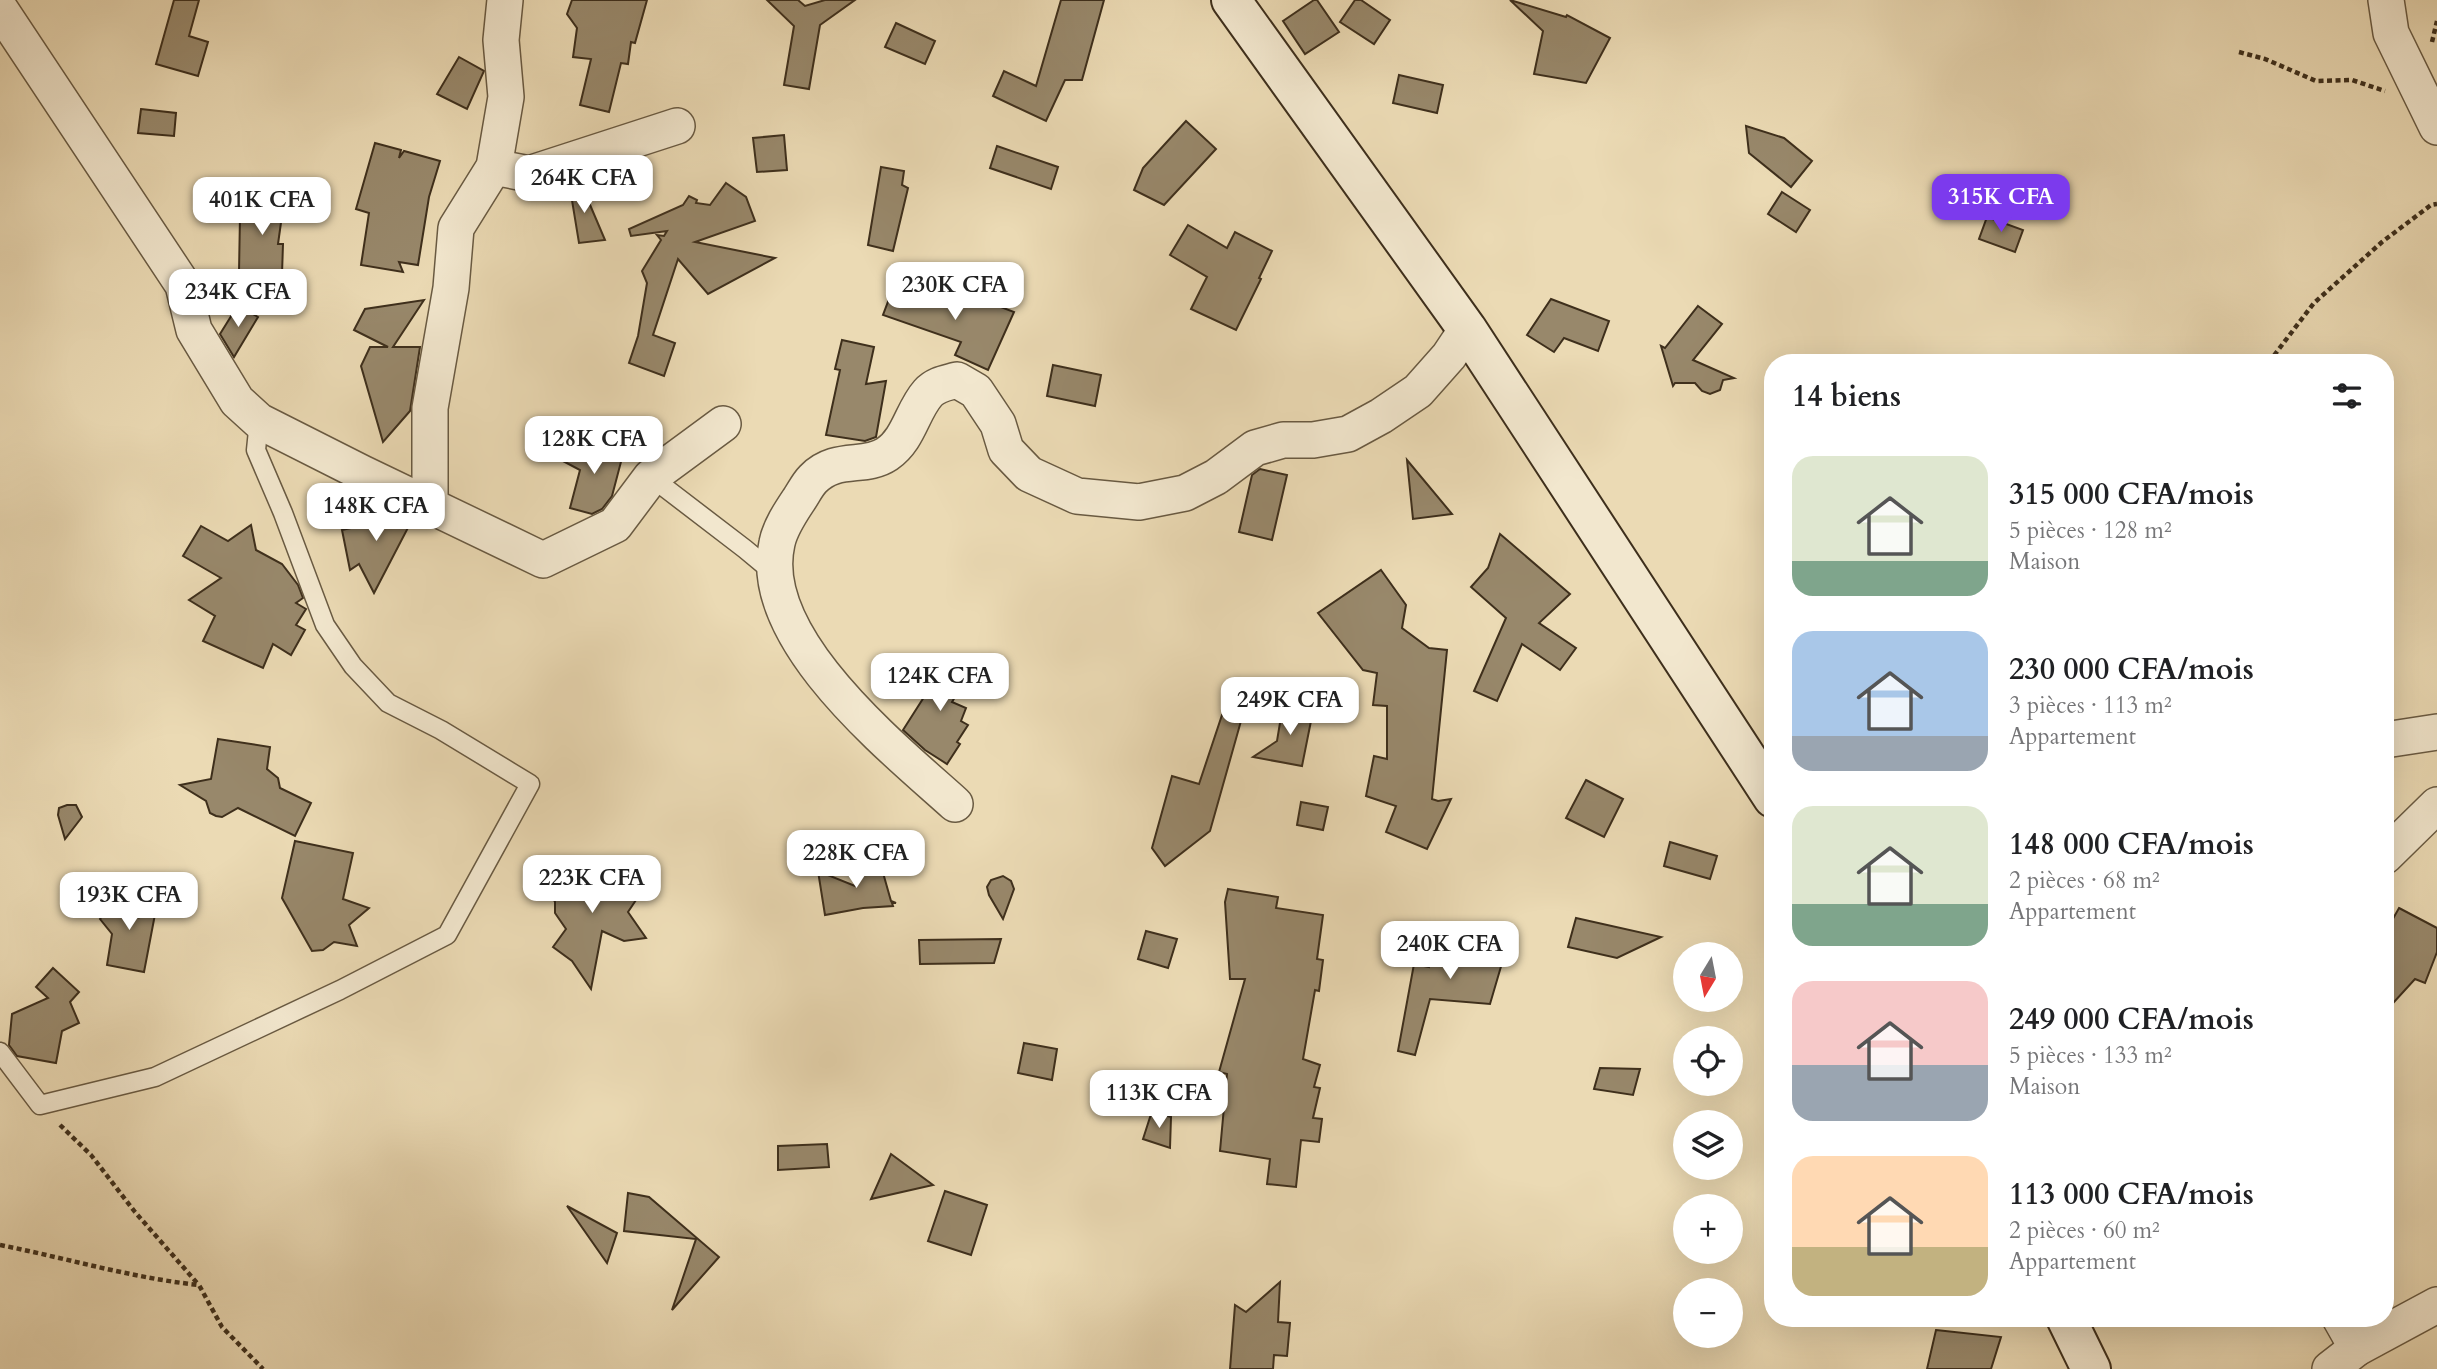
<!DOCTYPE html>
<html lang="fr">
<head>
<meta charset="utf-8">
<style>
	:root { --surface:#fff; --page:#f6f6f6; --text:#202124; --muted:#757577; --accent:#7c3aed }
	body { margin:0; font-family:Cardo,serif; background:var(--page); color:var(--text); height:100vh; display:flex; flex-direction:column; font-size:26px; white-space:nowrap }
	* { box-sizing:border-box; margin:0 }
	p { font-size:23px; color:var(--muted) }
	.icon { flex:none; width:38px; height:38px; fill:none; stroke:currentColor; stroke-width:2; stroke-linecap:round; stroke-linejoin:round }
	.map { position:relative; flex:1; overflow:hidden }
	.drawer { position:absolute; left:1764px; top:354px; width:630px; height:973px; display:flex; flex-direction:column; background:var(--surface); border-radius:28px; box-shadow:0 7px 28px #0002 }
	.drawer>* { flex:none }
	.needle { width:46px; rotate:190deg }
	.tools { position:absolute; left:1673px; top:942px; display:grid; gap:14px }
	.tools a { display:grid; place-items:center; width:70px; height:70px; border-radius:50%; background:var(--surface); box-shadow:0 7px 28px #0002; font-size:35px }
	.price { position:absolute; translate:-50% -60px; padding:0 16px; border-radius:14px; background:#fff; color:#222; font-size:23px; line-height:46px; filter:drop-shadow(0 2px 4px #0008) }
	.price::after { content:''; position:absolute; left:50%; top:42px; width:21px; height:16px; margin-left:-10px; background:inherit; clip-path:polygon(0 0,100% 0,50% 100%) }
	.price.on { background:var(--accent); color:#fff }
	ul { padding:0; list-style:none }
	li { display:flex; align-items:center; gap:21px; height:175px; padding:0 28px }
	li span { display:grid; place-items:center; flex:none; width:196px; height:140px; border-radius:21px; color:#555 }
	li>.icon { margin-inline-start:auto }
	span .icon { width:84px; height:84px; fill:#fffc; stroke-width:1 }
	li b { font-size:30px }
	h2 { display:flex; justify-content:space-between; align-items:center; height:84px; padding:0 28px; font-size:30px }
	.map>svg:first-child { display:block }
	.building { fill:#98886b; stroke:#3e2f1c; stroke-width:2 }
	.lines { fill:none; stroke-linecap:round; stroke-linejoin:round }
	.service-casing { stroke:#695a42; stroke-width:21 }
	.minor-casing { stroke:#695a42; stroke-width:38 }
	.secondary-casing { stroke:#3e2f1c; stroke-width:42 }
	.path { stroke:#3e2f1c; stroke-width:4.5; stroke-dasharray:5 3.5; stroke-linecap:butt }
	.service { stroke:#f2e7ce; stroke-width:18 }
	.minor { stroke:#f2e7ce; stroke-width:35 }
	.secondary { stroke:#f2e7ce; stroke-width:38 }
</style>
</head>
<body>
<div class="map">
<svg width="2437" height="1369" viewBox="0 0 2437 1369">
	<rect width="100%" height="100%" fill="#ebdab4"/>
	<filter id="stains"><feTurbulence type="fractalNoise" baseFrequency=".00286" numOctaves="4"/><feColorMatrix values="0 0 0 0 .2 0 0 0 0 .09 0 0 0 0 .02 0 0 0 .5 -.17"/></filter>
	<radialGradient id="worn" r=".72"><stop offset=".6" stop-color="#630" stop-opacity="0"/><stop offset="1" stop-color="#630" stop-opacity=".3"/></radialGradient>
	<g class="building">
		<polygon points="174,0 199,0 189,36 208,42 198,76 156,64"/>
		<polygon points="572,0 647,0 635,43 631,42 628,64 621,63 609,112 580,105 591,59 573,57 577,28 567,14"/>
		<polygon points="767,0 798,0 805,6 825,0 855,0 820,25 809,89 784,85 794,26"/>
		<polygon points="1061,0 1104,0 1082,80 1065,80 1046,121 993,96 1004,71 1036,86"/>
		<polygon points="1314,0 1317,0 1339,32 1305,54 1283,21"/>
		<polygon points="1355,0 1361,0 1390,20 1374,44 1340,22"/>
		<polygon points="1510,0 1566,17 1567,15 1610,38 1586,83 1534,74 1543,31"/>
		<polygon points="896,23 935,41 925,64 885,47"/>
		<polygon points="459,57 484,71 467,109 437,94"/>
		<polygon points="1399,75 1443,85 1437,113 1393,103"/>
		<polygon points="141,109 176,113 174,136 138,133"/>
		<polygon points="1186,121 1216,149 1164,205 1134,190 1143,168"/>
		<polygon points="1746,126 1784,138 1812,161 1791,187 1749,153"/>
		<polygon points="784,135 787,170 757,172 753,138"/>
		<polygon points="375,143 401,150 399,158 404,151 440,161 429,197 418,265 399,262 403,272 361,265 369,213 356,209"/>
		<polygon points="997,146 1058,167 1051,189 990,168"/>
		<polygon points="881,167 904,171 902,185 908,188 893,251 868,245"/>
		<polygon points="579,179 605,240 579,243 569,182"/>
		<polygon points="726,183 746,197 755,221 695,242 775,258 708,294 678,259 653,335 675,343 664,376 629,363 638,336 647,283 642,271 661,240 657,235 664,236 667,231 631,236 629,229 683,205 689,196 697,200 696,203 710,205"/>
		<polygon points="263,191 285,194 278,244 283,244 282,274 239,272 240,216 260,210"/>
		<polygon points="1782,192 1810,210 1796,232 1768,214"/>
		<polygon points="1987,217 2023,230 2015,252 1979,239"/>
		<polygon points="1188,225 1227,248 1235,232 1272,251 1259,278 1261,279 1236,330 1191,309 1207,277 1170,255"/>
		<polygon points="892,291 988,302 1014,312 988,370 955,355 961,342 883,315"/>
		<polygon points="1551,299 1609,321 1598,351 1564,338 1554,352 1527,335"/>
		<polygon points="424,300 393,347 420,347 410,411 383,442 361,366 370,347 388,347 354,330 365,309"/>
		<polygon points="238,305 258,317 234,357 220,334"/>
		<polygon points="1698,306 1722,324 1693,360 1734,378 1723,380 1720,390 1710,394 1702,391 1695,383 1675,383 1673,386 1661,346 1665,348"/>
		<polygon points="842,340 874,347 866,384 886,381 876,437 865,441 826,435 840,370 835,369"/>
		<polygon points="1053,365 1101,375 1095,406 1047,396"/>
		<polygon points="597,436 610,454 622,458 612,496 602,509 592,514 570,508 580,470 563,461"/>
		<polygon points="1407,460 1452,514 1413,519"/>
		<polygon points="1260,469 1287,475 1272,540 1239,532 1252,475"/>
		<polygon points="376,502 412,520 374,593 359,564 350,570 342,530 365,525"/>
		<polygon points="251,525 256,550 282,564 298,585 303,598 296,603 306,609 296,625 305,630 291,655 273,644 263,668 203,641 215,616 189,600 221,578 183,556 201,526 228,541"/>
		<polygon points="1500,534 1570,594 1539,623 1576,648 1560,670 1522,644 1497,701 1474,691 1506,618 1471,587 1488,568"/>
		<polygon points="1381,570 1406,605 1402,628 1429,648 1447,650 1432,799 1438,801 1451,799 1427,849 1386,832 1396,806 1366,796 1374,756 1387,759 1387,706 1373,705 1377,673 1363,670 1318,613"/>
		<polygon points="939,657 969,674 952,702 966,708 961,721 968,725 957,742 960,744 947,764 925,750 903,730 931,686 924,682"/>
		<polygon points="1283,705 1313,711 1302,766 1253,757 1277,741"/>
		<polygon points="1222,715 1241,721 1210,831 1165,866 1152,848 1172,776 1199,784"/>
		<polygon points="218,739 270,747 267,769 278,778 280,788 311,803 295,836 238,808 222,817 216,816 210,813 206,801 180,785 211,779"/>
		<polygon points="1586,780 1623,799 1604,837 1566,818"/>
		<polygon points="1301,802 1328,807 1323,830 1297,825"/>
		<polygon points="67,805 76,805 82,817 65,839 58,815 59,808"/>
		<polygon points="295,841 353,853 343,899 369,908 349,925 357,946 334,942 323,950 312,951 282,898"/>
		<polygon points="1670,842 1717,856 1710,879 1664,866"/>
		<polygon points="876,848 891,901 896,903 892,903 893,906 863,908 825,915 818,871 855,886"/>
		<polygon points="591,857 605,872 617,872 620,885 632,893 636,900 628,912 646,938 624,941 602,931 591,989 572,961 553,947 566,929 555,913 555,902 550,891 556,880 576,878"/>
		<polygon points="1003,876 1011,881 1014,889 1003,919 989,895 987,887 991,880"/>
		<polygon points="123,887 139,917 160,888 144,972 107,965 112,934 100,919"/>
		<polygon points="1228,889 1278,897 1276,908 1323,915 1317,959 1323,960 1319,991 1315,990 1303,1059 1320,1065 1314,1087 1320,1088 1313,1118 1322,1119 1319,1142 1301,1140 1296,1187 1267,1184 1270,1159 1220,1151 1227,1074 1219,1072 1245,979 1230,979 1225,902"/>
		<polygon points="2399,908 2437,928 2437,952 2425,983 2415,979 2385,1012 2385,933"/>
		<polygon points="1576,918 1661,937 1617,958 1568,947"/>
		<polygon points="1146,931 1177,939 1168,968 1138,959"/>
		<polygon points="1436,935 1507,946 1490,1004 1430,999 1415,1055 1398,1051 1414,964 1429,967"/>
		<polygon points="1001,939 994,963 920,964 919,940"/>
		<polygon points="53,968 79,992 70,1002 79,1023 62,1031 56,1063 17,1056 9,1045 12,1014 48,998 36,987"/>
		<polygon points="1024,1043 1057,1049 1052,1080 1018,1073"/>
		<polygon points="1600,1068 1640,1069 1633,1095 1594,1089"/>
		<polygon points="1112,1073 1169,1082 1135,1111 1107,1107"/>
		<polygon points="1152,1111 1171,1117 1170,1148 1143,1139"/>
		<polygon points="827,1144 829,1167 778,1170 778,1146"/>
		<polygon points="891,1154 933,1185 871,1199"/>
		<polygon points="945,1191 987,1205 971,1255 928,1241"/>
		<polygon points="628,1193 649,1197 719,1257 672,1310 696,1239 624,1231"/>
		<polygon points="567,1206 617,1233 607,1263"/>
		<polygon points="1280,1282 1278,1322 1290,1323 1287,1356 1274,1355 1273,1369 1230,1369 1235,1305 1246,1312"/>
		<polygon points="1936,1330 2001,1337 1991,1369 1927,1369"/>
	</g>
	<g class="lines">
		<defs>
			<g id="service">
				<polyline points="651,477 745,549 775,574"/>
				<polyline points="0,1052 40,1105 155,1077 340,990 447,935 530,784 441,730 388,703 353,666 325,625 283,513 256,450 259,421"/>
			</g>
			<g id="minor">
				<polyline points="2386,0 2391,33 2437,127"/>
				<polyline points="0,9 183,285 194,330 237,401 259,421 362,473 543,560 615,525 651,477 723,424"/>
				<polyline points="494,167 529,174 677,126"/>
				<polyline points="430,505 430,408 451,288 456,228 494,167 506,97 501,40 505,0"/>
				<polyline points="2385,740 2437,732"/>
				<path d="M 955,804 C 892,747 755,638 777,543 C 780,528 790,513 798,501 C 803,494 807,485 813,479 C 836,455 865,469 887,454 C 909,439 912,411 928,393 C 936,384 947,383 957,380 L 976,391 L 998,424 L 1006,450 L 1029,474 L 1077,496 L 1139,502 L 1185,493 L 1216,477 L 1255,448 L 1283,440 L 1313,440 L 1348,434 L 1381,416 L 1418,391 L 1449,356 L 1467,329"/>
				<polyline points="2385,856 2437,805"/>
				<polyline points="2340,1318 2357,1348"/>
				<polyline points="2330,1369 2357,1348 2437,1305"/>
			</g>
			<g id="secondary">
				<polyline points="1231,0 1467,329 1773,798"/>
				<polyline points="2066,1318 2091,1369"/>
			</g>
		</defs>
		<use href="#service" class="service-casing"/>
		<use href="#minor" class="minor-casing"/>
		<use href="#secondary" class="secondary-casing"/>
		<g class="path">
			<polyline points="2432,42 2437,21"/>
			<polyline points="2239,52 2265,59 2316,81 2352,80 2385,91"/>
			<polyline points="2269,362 2314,303 2382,242 2431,205 2437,204"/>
			<polyline points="60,1125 91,1155 135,1212 198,1284"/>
			<path d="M 0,1245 C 66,1258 132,1278 199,1285 L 222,1327 L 263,1369"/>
		</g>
		<use href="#service" class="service"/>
		<use href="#minor" class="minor"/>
		<use href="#secondary" class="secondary"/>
	</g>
	<rect width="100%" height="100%" filter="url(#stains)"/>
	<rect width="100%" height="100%" fill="url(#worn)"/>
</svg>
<div class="tools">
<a><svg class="needle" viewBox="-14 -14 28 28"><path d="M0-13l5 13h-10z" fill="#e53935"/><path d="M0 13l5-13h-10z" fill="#757577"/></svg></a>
<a><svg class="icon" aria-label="locate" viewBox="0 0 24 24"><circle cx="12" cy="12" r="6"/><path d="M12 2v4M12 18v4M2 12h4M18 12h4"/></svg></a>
<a><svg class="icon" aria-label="layers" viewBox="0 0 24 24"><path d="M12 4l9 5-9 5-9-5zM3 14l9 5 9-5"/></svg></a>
<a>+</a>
<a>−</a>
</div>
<b class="price" style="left:584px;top:215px">264K CFA</b>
<b class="price on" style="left:2001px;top:234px">315K CFA</b>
<b class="price" style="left:262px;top:237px">401K CFA</b>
<b class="price" style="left:955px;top:322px">230K CFA</b>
<b class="price" style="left:238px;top:329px">234K CFA</b>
<b class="price" style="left:594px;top:476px">128K CFA</b>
<b class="price" style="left:376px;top:543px">148K CFA</b>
<b class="price" style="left:940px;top:713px">124K CFA</b>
<b class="price" style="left:1290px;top:737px">249K CFA</b>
<b class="price" style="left:856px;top:890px">228K CFA</b>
<b class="price" style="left:592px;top:915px">223K CFA</b>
<b class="price" style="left:129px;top:932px">193K CFA</b>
<b class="price" style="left:1450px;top:981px">240K CFA</b>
<b class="price" style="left:1159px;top:1130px">113K CFA</b>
<section class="drawer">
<h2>14 biens<svg class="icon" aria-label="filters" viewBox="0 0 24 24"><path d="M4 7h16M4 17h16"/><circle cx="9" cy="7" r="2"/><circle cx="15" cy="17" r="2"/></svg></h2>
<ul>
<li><span style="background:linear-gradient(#dfe7d0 75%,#7fa58c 0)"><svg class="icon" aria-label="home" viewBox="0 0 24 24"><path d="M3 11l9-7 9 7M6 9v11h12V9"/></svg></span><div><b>315 000 CFA/mois</b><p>5 pièces · 128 m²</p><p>Maison</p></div></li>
<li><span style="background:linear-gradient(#a9c7e8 75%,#9aa5b1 0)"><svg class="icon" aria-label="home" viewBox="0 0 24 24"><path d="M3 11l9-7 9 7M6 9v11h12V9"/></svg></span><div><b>230 000 CFA/mois</b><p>3 pièces · 113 m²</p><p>Appartement</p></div></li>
<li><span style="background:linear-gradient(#dfe7d0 70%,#7fa58c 0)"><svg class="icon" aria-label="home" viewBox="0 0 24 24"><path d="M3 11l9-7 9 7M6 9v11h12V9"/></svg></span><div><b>148 000 CFA/mois</b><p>2 pièces · 68 m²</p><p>Appartement</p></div></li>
<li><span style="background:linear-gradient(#f6c9c9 60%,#9aa5b1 0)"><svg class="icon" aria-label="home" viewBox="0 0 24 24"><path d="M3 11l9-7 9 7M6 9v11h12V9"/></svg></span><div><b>249 000 CFA/mois</b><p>5 pièces · 133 m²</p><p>Maison</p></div></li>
<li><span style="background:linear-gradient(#ffd9b3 65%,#c2b280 0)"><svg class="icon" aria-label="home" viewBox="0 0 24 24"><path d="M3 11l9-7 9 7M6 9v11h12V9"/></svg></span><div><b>113 000 CFA/mois</b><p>2 pièces · 60 m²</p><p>Appartement</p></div></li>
</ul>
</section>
</div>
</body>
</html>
